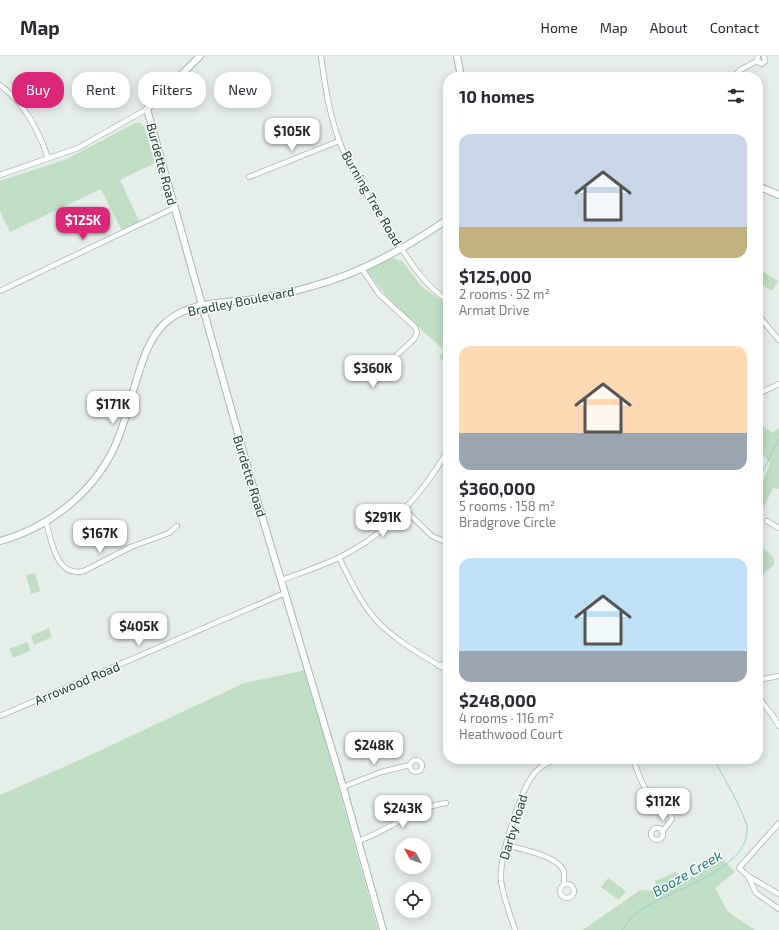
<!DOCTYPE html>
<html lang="en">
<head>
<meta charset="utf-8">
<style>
	:root { --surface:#fff; --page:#f7f7f7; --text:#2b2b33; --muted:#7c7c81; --line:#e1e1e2; --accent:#db2777 }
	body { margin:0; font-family:"Exo 2",sans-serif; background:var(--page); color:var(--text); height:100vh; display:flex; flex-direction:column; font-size:15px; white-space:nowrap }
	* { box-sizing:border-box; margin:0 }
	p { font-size:13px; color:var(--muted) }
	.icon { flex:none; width:22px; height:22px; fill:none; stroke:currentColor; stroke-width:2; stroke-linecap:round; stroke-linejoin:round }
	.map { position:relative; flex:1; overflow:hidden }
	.sheet { position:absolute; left:443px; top:16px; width:320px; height:692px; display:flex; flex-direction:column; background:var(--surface); border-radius:16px; box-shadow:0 2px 10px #0003 }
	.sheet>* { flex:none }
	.top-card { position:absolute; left:12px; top:16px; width:371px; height:36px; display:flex; gap:8px }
	.needle { width:26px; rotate:310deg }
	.buttons { position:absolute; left:395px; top:782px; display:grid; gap:8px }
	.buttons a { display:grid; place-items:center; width:36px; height:36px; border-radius:50%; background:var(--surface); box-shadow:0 2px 10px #0003; font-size:20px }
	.price { position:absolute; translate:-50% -34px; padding:0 9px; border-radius:8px; background:#fff; color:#222; font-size:13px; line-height:26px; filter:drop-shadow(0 1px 2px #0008) }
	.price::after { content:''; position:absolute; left:50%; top:24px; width:12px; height:9px; margin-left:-6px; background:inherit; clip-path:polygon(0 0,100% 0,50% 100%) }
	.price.on { background:var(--accent); color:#fff }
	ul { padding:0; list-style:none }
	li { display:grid; align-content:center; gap:8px; height:212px; padding:0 16px }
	li span { display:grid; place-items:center; height:124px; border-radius:12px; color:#555 }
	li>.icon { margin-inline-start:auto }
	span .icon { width:72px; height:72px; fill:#fffc; stroke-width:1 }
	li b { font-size:17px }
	h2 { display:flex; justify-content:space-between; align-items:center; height:48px; padding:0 16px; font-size:17px }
	.chip { padding:0 14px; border-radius:16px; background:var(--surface); box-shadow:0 2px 10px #0003; font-size:14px; line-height:36px }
	.chip.on { background:var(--accent); color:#fff }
	header { display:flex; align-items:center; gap:24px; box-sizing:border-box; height:56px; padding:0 20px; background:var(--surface); border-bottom:1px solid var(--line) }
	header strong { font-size:19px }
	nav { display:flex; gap:22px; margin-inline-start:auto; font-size:14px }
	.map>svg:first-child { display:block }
	.green { fill:#c0dec4 }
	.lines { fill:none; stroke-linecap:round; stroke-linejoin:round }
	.stream { stroke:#91d0d0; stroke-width:1 }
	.street-casing { stroke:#a8b6af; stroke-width:6 }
	.secondary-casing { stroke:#a5b9af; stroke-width:8 }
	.street { stroke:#fff; stroke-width:4.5 }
	.secondary { stroke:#fff; stroke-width:6 }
	.labels { text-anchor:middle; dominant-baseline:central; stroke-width:3; stroke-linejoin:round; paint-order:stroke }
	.street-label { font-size:13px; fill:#254035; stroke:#f7fbf8 }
	.water-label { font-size:14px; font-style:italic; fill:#21797a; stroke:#f7fbf8 }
</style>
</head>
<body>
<header>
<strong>Map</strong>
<nav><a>Home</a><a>Map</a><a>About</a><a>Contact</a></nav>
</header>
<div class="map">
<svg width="779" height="874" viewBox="0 0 779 874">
	<rect width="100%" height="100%" fill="#e6eee9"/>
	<g class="green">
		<polygon points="135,67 140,67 144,71 155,107 120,124 140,167 122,175 101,133 10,176 0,155 0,125 67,103"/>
		<polygon points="393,202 402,205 421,230 448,250 448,307 439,302 444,294 393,248 366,214"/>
		<polygon points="759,213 778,225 772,235 758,226"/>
		<polygon points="759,368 773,377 779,371 779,433 773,432 758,464 758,436 770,408 761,395 758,394"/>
		<polygon points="758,469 761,473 758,487 774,502 774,509 758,522"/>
		<polygon points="35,517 40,535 31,538 26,519"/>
		<polygon points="49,572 52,581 34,589 31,580"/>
		<polygon points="27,586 31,594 13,602 9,593"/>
		<polygon points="306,614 378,874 0,874 0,739 82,703 244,627"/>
		<polygon points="722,802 735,816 715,832 728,856 755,874 583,874 640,834 659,835 655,825 676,816 681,827"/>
		<polygon points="608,822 626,835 619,844 601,831"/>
	</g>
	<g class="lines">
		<g class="stream">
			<polyline points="758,425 779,383"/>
			<path d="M 622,874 C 627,868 632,860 638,856 C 665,835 750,815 747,772 C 746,759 721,717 714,703"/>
		</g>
		<defs>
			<g id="street">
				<path d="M 321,0 C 325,31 330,63 342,92 C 355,122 374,150 392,178 C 409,204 422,227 448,245"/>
				<polyline points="758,0 757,5 762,8 765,5 764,0"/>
				<polyline points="734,21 740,14 757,5"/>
				<path d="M 0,29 C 25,48 38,73 48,102"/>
				<polyline points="0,119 78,92 147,53"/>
				<polyline points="249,121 339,85"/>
				<polyline points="362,213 379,238 415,271 417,277 414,283 378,317"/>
				<polyline points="0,235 174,152"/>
				<polyline points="758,259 779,284"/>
				<circle cx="375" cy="320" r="4.5"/>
				<polyline points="758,338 779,328"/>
				<polyline points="404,453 432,480 448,487"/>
				<polyline points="767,465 779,472"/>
				<path d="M 46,466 C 52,486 56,522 84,515 L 131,491 L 169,477 L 177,470"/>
				<path d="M 339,502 C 350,523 361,548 377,565 C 397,586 424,600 448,615"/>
				<path d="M 281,524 C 300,517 320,511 338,502 C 386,479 422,439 448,394"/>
				<polyline points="439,610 448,606"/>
				<polyline points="758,624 779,620"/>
				<polyline points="758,641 773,660 779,670"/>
				<polyline points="0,660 285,537"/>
				<path d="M 633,703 C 641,727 649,746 671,759 L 672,763 L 662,776"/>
				<circle cx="416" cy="710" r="6"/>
				<polyline points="343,731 381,716 410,709"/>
				<polyline points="779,767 739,812 748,820 779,838"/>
				<circle cx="657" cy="778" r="6"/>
				<path d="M 358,785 C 387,776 415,751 446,747"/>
				<path d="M 506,789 C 521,793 559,800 564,816 C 564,820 564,825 564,829"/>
				<polyline points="748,820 756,837 779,853"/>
				<circle cx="567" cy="835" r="7"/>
				<path d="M 515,874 C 510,858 503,841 501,824 C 499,803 519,740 531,722 C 536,713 546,707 555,703"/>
			</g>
			<g id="secondary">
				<polyline points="200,0 147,53 252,427 343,731 383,874"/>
				<polyline points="457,0 461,21"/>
				<polyline points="758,130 779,139"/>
				<path d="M 0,485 C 48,472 92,438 114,392 C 123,373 128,352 134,332 C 141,310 147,284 165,267 C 189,245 224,247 254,243 C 274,240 294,236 313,230 C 362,217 406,192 448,163"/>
			</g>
		</defs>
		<use href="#street" class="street-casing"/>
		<use href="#secondary" class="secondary-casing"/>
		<use href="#street" class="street"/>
		<use href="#secondary" class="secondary"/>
	</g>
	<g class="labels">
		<g class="street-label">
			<text transform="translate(162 108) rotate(75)">Burdette Road</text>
			<text transform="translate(372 142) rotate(60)">Burning Tree Road</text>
			<text transform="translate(241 245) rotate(-11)">Bradley Boulevard</text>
			<text transform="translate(250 420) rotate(73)">Burdette Road</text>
			<text transform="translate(77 627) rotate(-23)">Arrowood Road</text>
			<text transform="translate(513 771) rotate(-73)">Darby Road</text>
		</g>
		<g class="water-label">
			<text transform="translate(687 817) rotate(-30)">Booze Creek</text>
		</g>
	</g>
</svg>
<div class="buttons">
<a><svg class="needle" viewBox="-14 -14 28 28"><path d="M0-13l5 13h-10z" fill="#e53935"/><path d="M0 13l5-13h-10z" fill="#7c7c81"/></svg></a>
<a><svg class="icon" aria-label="locate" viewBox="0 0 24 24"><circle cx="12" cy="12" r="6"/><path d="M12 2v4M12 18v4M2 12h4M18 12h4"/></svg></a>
</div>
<b class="price" style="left:292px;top:96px">$105K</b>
<b class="price on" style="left:83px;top:185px">$125K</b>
<b class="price" style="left:373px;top:333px">$360K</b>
<b class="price" style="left:113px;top:369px">$171K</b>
<b class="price" style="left:383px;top:482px">$291K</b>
<b class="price" style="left:100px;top:498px">$167K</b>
<b class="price" style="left:139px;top:591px">$405K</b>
<b class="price" style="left:374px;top:710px">$248K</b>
<b class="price" style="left:663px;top:766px">$112K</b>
<b class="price" style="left:403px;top:773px">$243K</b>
<div class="top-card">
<a class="chip on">Buy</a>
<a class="chip">Rent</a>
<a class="chip">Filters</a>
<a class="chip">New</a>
</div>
<section class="sheet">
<h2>10 homes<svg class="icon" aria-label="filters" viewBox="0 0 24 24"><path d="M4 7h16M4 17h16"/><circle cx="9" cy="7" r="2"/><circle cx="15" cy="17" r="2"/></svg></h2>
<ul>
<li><span style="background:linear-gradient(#c9d6e8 75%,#c2b280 0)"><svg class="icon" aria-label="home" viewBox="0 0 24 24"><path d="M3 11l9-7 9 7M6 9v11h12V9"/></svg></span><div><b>$125,000</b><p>2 rooms · 52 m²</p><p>Armat Drive</p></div></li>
<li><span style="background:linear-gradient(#ffd9b3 70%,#9aa5b1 0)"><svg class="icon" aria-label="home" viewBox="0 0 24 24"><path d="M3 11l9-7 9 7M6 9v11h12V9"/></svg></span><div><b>$360,000</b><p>5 rooms · 158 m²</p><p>Bradgrove Circle</p></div></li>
<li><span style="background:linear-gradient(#bfe0f5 75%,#9aa5b1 0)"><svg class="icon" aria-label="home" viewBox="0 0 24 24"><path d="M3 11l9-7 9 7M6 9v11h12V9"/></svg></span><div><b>$248,000</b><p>4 rooms · 116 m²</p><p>Heathwood Court</p></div></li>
</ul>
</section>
</div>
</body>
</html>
